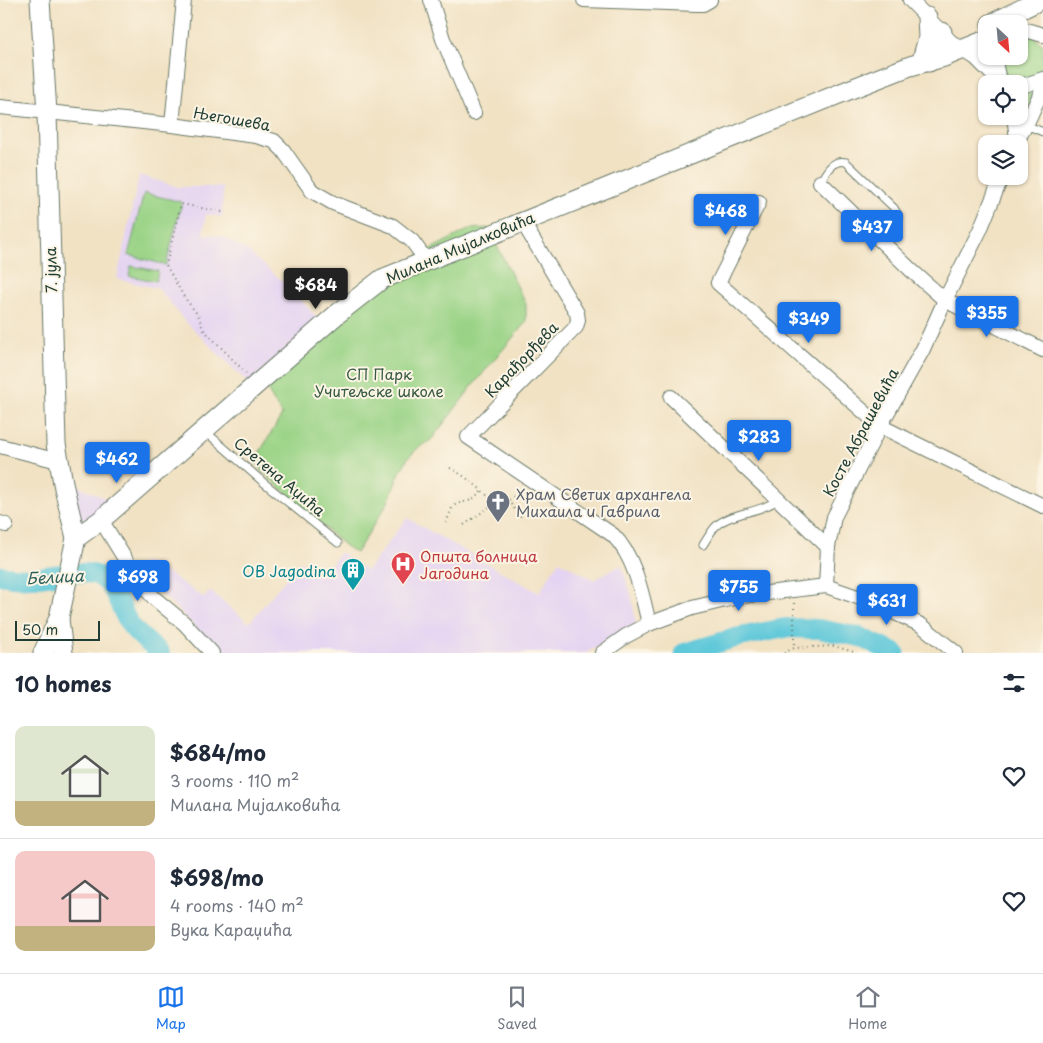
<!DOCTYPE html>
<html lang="en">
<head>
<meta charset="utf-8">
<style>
	:root { --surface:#fff; --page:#f2f2f3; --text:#1f2937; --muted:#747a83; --line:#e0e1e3; --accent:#1a73e8 }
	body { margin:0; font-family:"Playpen Sans",sans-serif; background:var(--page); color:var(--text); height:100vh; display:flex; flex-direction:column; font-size:19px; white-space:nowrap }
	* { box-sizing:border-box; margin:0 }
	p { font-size:16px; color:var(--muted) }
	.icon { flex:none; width:28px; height:28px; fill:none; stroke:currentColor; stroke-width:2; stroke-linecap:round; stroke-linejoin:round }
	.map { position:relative; height:653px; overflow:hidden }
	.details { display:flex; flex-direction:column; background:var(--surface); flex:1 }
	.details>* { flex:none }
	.needle { width:32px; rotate:154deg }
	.fabs { position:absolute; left:978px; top:15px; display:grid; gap:10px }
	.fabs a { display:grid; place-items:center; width:50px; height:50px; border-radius:10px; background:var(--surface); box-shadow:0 1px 4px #0004; font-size:25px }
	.scale { position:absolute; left:15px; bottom:12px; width:85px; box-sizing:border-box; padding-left:5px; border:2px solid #1f3d34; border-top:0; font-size:14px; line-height:18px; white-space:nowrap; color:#1f3d34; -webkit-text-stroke:4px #fcf5e5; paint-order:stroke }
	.price { position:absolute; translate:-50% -42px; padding:0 11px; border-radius:5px; background:var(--accent); color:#fff; font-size:16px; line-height:32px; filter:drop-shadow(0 1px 2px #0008) }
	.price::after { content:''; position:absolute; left:50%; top:30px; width:15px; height:11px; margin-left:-8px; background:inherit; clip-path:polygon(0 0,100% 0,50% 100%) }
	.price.selected { background:#222; color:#fff }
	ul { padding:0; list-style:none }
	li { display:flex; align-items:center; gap:15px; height:125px; padding:0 15px }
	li+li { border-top:1px solid var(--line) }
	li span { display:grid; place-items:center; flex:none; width:140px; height:100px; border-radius:10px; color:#555 }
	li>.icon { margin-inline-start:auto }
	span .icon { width:60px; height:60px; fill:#fffc; stroke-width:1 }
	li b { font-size:21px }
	h2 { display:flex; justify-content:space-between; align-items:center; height:60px; padding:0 15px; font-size:21px }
	.dock { display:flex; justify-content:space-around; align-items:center; height:70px; border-top:1px solid var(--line); background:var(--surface); font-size:14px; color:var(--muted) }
	.dock a { display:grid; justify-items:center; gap:2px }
	.dock .selected { color:var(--accent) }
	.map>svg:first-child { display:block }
	.built { fill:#e4d3f2 }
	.green { fill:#9ad386; stroke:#5c885d }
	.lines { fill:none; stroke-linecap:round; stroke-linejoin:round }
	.river { stroke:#5ec8d9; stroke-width:20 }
	.lane-casing { stroke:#687766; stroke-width:9 }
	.street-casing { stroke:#687766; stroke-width:16 }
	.secondary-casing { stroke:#687766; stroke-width:21 }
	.path { stroke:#687766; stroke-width:2; stroke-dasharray:1 4; stroke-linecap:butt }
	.lane { stroke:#fff; stroke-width:7 }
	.street { stroke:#fff; stroke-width:14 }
	.secondary { stroke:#fff; stroke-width:19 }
	.labels { text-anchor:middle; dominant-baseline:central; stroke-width:4; stroke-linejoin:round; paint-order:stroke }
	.street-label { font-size:15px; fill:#1f3d34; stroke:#fcf5e5 }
	.park-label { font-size:15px; fill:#385b44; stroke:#fcf5e5 }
	.worship-label { font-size:15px; fill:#5b616d; stroke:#fcf5e5; text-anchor:start }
	.health-label { font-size:15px; fill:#be3a42; stroke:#fcf5e5; text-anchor:start }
	.culture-label { font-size:15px; fill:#0d838f; stroke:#fcf5e5; text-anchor:end }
	.water-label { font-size:16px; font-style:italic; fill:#2f605d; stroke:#fcf5e5 }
</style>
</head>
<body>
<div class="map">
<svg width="1043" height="653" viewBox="0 0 1043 653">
	<rect width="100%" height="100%" fill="#fcf5e5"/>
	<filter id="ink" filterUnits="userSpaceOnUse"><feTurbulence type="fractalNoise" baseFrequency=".02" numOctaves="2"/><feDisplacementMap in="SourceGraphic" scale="10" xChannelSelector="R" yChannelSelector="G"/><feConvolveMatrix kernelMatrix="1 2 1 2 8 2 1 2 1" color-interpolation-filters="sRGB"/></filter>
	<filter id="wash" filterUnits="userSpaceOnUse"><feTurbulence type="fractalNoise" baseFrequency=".0096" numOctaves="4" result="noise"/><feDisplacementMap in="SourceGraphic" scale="20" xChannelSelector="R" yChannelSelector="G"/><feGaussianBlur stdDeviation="1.12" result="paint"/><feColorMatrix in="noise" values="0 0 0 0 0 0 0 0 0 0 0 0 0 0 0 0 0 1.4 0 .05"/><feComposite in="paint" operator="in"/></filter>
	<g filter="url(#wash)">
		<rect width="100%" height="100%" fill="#f1e2c4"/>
		<g class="built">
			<polygon points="139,175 178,187 223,187 222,217 206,214 203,234 222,236 246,250 290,288 319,320 250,385 183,319 159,289 117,279"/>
			<polygon points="70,482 113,502 81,525"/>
			<polygon points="407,518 539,593 559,561 594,580 621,565 631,594 636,623 586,653 219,653 214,646 135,567 148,562 174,577 204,598 210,591 249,623 300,562 323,575 340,552 367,571"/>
		</g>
		<g class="green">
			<path d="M 1021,34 L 1034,37 L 1043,45 L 1043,64 C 1034,82 1017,88 1003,71 L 1000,56 L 1019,56 L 1019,35 Z"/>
			<polygon points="1035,89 1035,93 1023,123 1019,115 1019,92"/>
			<polygon points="144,193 182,202 166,265 128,255"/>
			<polygon points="488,228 526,304 526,322 474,384 431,440 419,447 408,458 400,472 388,502 356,553 344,545 264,473 255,460 282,415 266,388 327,326 421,254 470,229"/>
			<polygon points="131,266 158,271 156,281 129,276"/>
		</g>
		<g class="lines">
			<g class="river">
				<path d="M 0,575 C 9,577 18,578 27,578 C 45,578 87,566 102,578 C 118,589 120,613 132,627 C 140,637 151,645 160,653"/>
				<polyline points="684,653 735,638 785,628 819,629 860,637 895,653"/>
			</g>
		</g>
	</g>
	<g filter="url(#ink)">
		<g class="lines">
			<defs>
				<g id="lane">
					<polyline points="1026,125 1043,132"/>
					<path d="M 820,182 C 826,172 832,159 846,162 L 894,208 L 898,215 L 898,220 L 880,240"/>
					<polyline points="205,431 263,482 338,543"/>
					<path d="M 703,545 C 707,539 711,531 716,526 C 731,512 762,513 778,499"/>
				</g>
				<g id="street">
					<polyline points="431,0 443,39 474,113"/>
					<polyline points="584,0 697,4 703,4 710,0"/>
					<polyline points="910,0 951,42 976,58 1002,84"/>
					<polyline points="1019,28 1043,35"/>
					<polyline points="996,56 996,67 999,81"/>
					<polyline points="1019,87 1043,79"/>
					<polyline points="0,107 172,125 256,136 274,141 283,150 312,191 333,203 393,226 412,241 426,260"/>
					<polyline points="1014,116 1017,139"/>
					<polyline points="172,125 184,0"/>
					<polyline points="1015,144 1026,125 1043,88"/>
					<polyline points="820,182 912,271 945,300 1043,350"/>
					<polyline points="759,202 718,283 880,426 1043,506"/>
					<path d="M 522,221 L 577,313 L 578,320 L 576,327 L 468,437 L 613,535 C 635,557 642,594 649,624"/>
					<polyline points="671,397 828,547"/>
					<polyline points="0,446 58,461"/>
					<polyline points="101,520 138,580 154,598 184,623 212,653"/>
					<polyline points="0,523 6,525"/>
					<polyline points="826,586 828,547 834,517 880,426 923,349 945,300 980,230 1002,176"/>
					<polyline points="602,653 626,636 649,624 692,608 742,596 826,586 869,601 921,625 956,653"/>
				</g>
				<g id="secondary">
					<polyline points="40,0 47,113 56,444 64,488 76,538 59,618 43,653"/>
					<polyline points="991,24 1040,0"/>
					<polyline points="923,56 928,38 927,17"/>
					<path d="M 929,62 C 940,53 941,46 942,32"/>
					<polyline points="76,538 101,520 336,315 382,279 851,89 910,66 944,57 986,40"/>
					<polyline points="59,619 63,653"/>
				</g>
			</defs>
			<use href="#lane" class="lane-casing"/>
			<use href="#street" class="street-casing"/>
			<use href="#secondary" class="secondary-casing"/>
			<g class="path">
				<polyline points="222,212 181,204 166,265 184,297 198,315 203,329 246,373"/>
				<path d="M 450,468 C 469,478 483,491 499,507 L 524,489"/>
				<polyline points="508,500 522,519"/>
				<polyline points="446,523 452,508 456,504 472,500 482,490"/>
				<polyline points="464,525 495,503"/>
				<polyline points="794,603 794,648"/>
				<polyline points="784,653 794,648 834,646 857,653"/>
			</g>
			<use href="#lane" class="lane"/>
			<use href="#street" class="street"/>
			<use href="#secondary" class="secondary"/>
		</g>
	</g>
	<defs>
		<symbol id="church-pin" viewBox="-11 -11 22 30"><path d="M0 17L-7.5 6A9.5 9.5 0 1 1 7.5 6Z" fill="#6b7280" stroke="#fcf5e5"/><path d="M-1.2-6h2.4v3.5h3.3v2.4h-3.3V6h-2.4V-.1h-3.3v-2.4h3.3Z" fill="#fff"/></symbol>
		<symbol id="hospital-pin" viewBox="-11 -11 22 30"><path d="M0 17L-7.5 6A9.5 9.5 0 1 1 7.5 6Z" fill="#e0444e" stroke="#fcf5e5"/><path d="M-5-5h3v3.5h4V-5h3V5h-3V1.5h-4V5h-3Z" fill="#fff"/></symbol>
		<symbol id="building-pin" viewBox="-11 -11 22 30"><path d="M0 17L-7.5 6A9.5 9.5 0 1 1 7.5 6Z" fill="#0f9aa8" stroke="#fcf5e5"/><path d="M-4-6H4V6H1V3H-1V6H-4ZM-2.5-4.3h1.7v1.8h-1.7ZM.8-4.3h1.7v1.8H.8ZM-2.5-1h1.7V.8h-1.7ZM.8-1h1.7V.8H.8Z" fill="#fff"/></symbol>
	</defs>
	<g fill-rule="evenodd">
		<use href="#church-pin" x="484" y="488" width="28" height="38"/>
		<use href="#hospital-pin" x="389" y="550" width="28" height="38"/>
		<use href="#building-pin" x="339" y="556" width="28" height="38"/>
	</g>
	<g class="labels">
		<g class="street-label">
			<text transform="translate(232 118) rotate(10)">Његошева</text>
			<text transform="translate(460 247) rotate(-23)">Милана Мијалковића</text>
			<text transform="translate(50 270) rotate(-91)">7. јула</text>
			<text transform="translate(521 359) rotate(-46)">Карађорђева</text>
			<text transform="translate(860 432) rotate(-62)">Косте Абрашевића</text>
			<text transform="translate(280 476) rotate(40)">Сретена Аџића</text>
		</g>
		<g class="park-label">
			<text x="379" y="373">СП Парк<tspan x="379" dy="17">Учитељске школе</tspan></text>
		</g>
		<g class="worship-label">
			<text x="516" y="493">Храм Светих архангела<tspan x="516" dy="17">Михаила и Гаврила</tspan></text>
		</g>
		<g class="health-label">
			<text x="420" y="555">Општа болница<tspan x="420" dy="17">Јагодина</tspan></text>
		</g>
		<g class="culture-label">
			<text x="336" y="570">OB Jagodina</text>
		</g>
		<g class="water-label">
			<text transform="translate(55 576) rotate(-3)">Белица</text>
		</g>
	</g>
</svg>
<div class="fabs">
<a><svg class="needle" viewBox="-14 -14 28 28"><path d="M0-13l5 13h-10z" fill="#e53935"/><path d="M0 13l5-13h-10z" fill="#747a83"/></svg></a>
<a><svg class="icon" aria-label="locate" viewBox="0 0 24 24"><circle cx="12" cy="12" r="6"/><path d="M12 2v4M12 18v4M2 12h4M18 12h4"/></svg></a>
<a><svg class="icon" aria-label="layers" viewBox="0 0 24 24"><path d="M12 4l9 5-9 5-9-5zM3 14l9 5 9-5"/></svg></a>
</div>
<div class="scale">50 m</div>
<b class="price" style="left:726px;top:236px">$468</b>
<b class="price" style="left:872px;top:252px">$437</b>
<b class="price selected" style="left:316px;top:310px">$684</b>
<b class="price" style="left:987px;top:338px">$355</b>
<b class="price" style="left:809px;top:344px">$349</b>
<b class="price" style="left:759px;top:462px">$283</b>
<b class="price" style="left:117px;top:484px">$462</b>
<b class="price" style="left:138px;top:602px">$698</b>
<b class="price" style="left:739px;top:612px">$755</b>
<b class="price" style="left:887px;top:626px">$631</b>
</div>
<section class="details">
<h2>10 homes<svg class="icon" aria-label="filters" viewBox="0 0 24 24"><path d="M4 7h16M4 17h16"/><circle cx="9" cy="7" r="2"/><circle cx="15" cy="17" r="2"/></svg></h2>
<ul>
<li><span style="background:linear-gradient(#dfe7d0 75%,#c2b280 0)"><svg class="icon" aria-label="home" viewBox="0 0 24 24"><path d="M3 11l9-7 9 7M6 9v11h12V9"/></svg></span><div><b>$684/mo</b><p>3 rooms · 110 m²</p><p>Милана Мијалковића</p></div><svg class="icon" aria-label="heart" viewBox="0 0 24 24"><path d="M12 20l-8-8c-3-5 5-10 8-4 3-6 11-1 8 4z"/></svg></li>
<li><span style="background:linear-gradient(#f6c9c9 75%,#c2b280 0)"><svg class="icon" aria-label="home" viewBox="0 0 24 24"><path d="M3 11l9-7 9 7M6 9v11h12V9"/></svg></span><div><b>$698/mo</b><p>4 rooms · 140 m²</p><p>Вука Караџића</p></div><svg class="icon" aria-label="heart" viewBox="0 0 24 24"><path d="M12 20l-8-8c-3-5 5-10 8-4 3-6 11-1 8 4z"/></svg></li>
</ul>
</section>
<nav class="dock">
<a class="selected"><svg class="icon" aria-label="map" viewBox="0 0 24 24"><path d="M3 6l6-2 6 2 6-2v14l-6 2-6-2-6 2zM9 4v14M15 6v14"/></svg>Map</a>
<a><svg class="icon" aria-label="saved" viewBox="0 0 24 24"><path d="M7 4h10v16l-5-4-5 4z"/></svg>Saved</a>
<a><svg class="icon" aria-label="home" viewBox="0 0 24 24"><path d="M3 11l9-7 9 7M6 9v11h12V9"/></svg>Home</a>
</nav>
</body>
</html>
